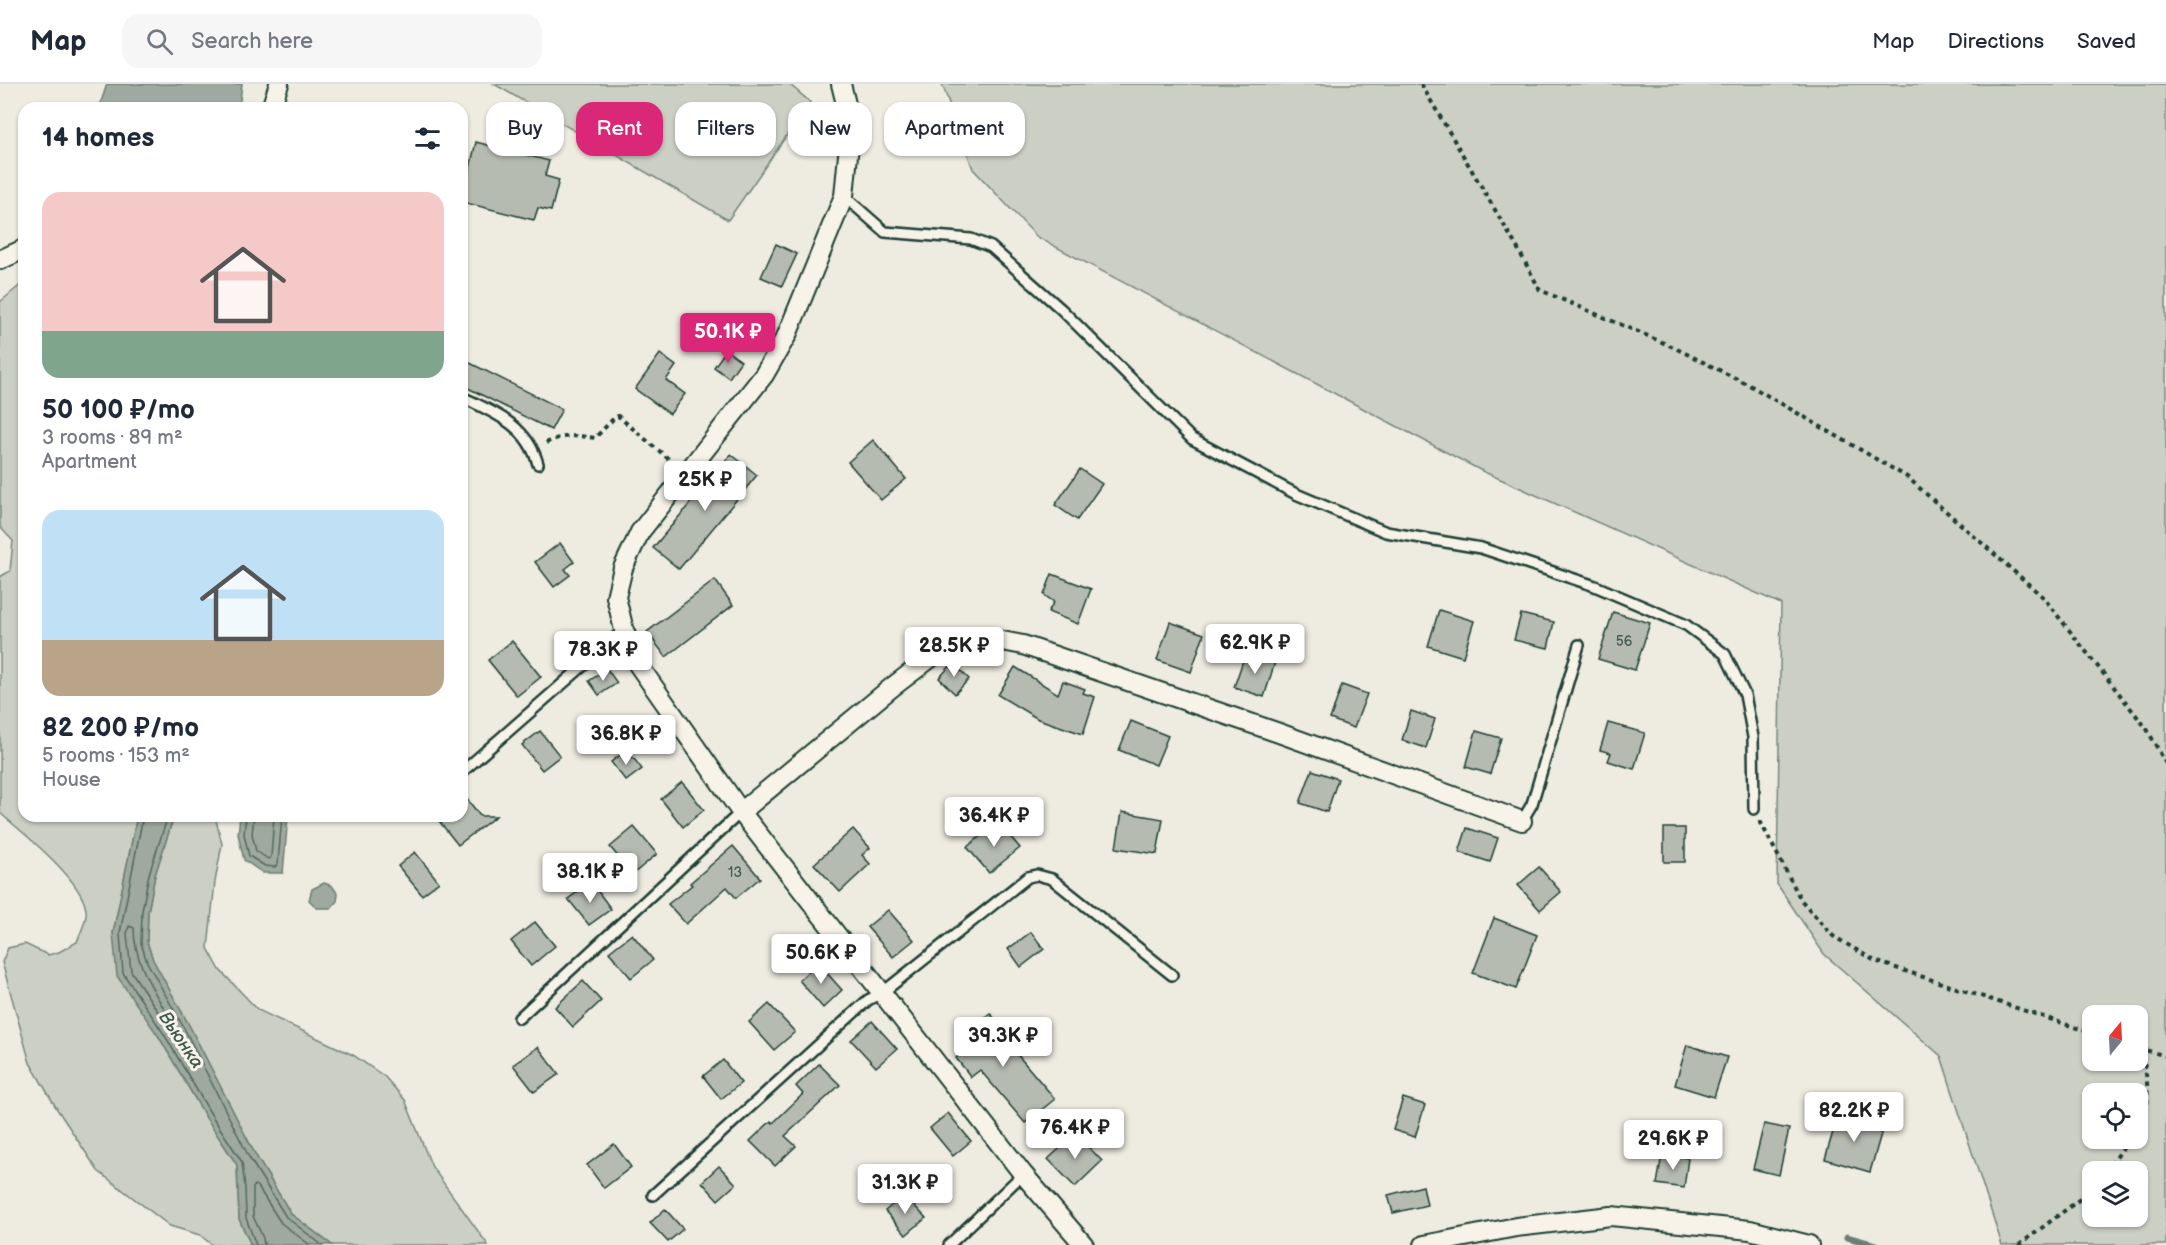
<!DOCTYPE html>
<html lang="en">
<head>
<meta charset="utf-8">
<style>
	:root { --surface:#fff; --page:#f6f6f7; --text:#1f2937; --muted:#747a83; --line:#e0e1e3; --accent:#db2777 }
	body { margin:0; font-family:"Balsamiq Sans",sans-serif; background:var(--page); color:var(--text); height:100vh; display:flex; flex-direction:column; font-size:22px; white-space:nowrap }
	* { box-sizing:border-box; margin:0 }
	p { font-size:20px; color:var(--muted) }
	.icon { flex:none; width:33px; height:33px; fill:none; stroke:currentColor; stroke-width:2; stroke-linecap:round; stroke-linejoin:round }
	.map { position:relative; flex:1; overflow:hidden }
	.side { position:absolute; left:18px; top:18px; width:450px; height:720px; display:flex; flex-direction:column; background:var(--surface); border-radius:18px; box-shadow:0 2px 4px #0004 }
	.side>* { flex:none }
	.hud { position:absolute; left:486px; top:18px; width:570px; height:54px; display:flex; gap:12px }
	.needle { width:39px; rotate:18deg }
	.controls { position:absolute; left:2082px; top:921px; display:grid; gap:12px }
	.controls a { display:grid; place-items:center; width:66px; height:66px; border-radius:12px; background:var(--surface); box-shadow:0 2px 4px #0004; font-size:30px }
	.price { position:absolute; translate:-50% -51px; padding:0 14px; border-radius:6px; background:#fff; color:#222; font-size:20px; line-height:39px; filter:drop-shadow(0 2px 3px #0008) }
	.price::after { content:''; position:absolute; left:50%; top:36px; width:18px; height:14px; margin-left:-9px; background:inherit; clip-path:polygon(0 0,100% 0,50% 100%) }
	.price.on { background:var(--accent); color:#fff }
	ul { padding:0; list-style:none }
	li { display:grid; align-content:center; gap:12px; height:318px; padding:0 24px }
	li span { display:grid; place-items:center; height:186px; border-radius:18px; color:#555 }
	li>.icon { margin-inline-start:auto }
	span .icon { width:108px; height:108px; fill:#fffc; stroke-width:1 }
	li b { font-size:26px }
	h2 { display:flex; justify-content:space-between; align-items:center; height:72px; padding:0 24px; font-size:26px }
	.chip { padding:0 21px; border-radius:18px; background:var(--surface); box-shadow:0 2px 4px #0004; font-size:21px; line-height:54px }
	.chip.on { background:var(--accent); color:#fff }
	header { display:flex; align-items:center; gap:36px; box-sizing:border-box; height:84px; padding:0 30px; background:var(--surface); border-bottom:2px solid var(--line) }
	header strong { font-size:28px }
	nav { display:flex; gap:33px; margin-inline-start:auto; font-size:21px }
	.search { width:420px; height:54px; background:var(--page); display:flex; align-items:center; gap:15px; box-sizing:border-box; padding:0 21px; border-radius:18px; color:var(--muted); font-size:22px }
	.map>svg:first-child { display:block }
	.green { fill:#cccfc4; stroke:#76867c; stroke-width:1.5; fill-rule:evenodd }
	.water { fill:#9fa99f; stroke:#6c7e74; stroke-width:1.5 }
	.lines { fill:none; stroke-linecap:round; stroke-linejoin:round }
	.shore { stroke:#52685f; stroke-width:1.5 }
	.stream { stroke:#6c7e74; stroke-width:7 }
	.building { fill:#b5bbb0; stroke:#1f3d34; stroke-width:1.5 }
	.service-casing { stroke:#1f3d34; stroke-width:14 }
	.minor-casing { stroke:#1f3d34; stroke-width:22 }
	.path { stroke:#1f3d34; stroke-width:4; stroke-dasharray:4.5 4.5; stroke-linecap:butt }
	.service { stroke:#f7f3e8; stroke-width:9 }
	.minor { stroke:#f7f3e8; stroke-width:18 }
	.labels { text-anchor:middle; dominant-baseline:central; stroke-width:6; stroke-linejoin:round; paint-order:stroke }
	.number-label { font-size:14px; fill:#445c53 }
	.water-label { font-size:18px; font-style:italic; fill:#3f584f; stroke:#f7f3e8 }
</style>
</head>
<body>
<header>
<strong>Map</strong>
<div class="search"><svg class="icon" aria-label="search" viewBox="0 0 24 24"><circle cx="10" cy="10" r="6"/><path d="M15 15l6 6"/></svg>Search here</div>
<nav><a>Map</a><a>Directions</a><a>Saved</a></nav>
</header>
<div class="map">
<svg width="2166" height="1161" viewBox="0 0 2166 1161">
	<rect width="100%" height="100%" fill="#eeece1"/>
	<filter id="ink" filterUnits="userSpaceOnUse"><feTurbulence type="fractalNoise" baseFrequency=".0167" numOctaves="2"/><feDisplacementMap in="SourceGraphic" scale="12" xChannelSelector="R" yChannelSelector="G"/><feConvolveMatrix kernelMatrix="1 2 1 2 8 2 1 2 1" color-interpolation-filters="sRGB"/></filter>
	<g filter="url(#ink)">
		<g class="green">
			<polygon points="494,0 789,0 810,18 728,136"/>
			<path d="M 942,0 L 2166,0 L 2166,1161 L 2002,1161 L 1941,972 L 1824,870 L 1777,800 L 1781,520 L 1482,387 L 1037,153 L 973,85 ZM 2092,932 L 2138,932 L 2138,976 L 2092,976 ZM 2092,1010 L 2138,1010 L 2138,1054 L 2092,1054 ZM 2092,1088 L 2138,1088 L 2138,1132 L 2092,1132 Z"/>
			<path d="M 24,198 L 24,732 L 137,732 L 113,849 L 159,953 L 207,1035 L 237,1081 L 239,1135 L 251,1161 L 212,1161 L 200,1151 L 170,1142 L 98,1087 L 57,1025 L 30,979 L 2,878 L 8,864 L 25,860 L 48,871 L 59,868 L 77,858 C 80,849 88,835 86,826 C 82,795 23,749 0,729 L 0,493 L 10,487 L 13,457 L 0,443 L 0,218 Z"/>
			<polygon points="174,732 215,732 222,760 215,798 208,864 220,886 258,926 353,971 385,993 405,1016 432,1083 488,1161 332,1161 291,1130 256,1072 189,941 153,876 147,858 148,828 155,791"/>
		</g>
		<g class="water">
			<polygon points="107,0 242,0 239,24 99,24"/>
			<polygon points="137,732 174,732 155,791 148,828 147,858 153,876 189,941 256,1072 291,1130 332,1161 251,1161 239,1135 237,1081 207,1035 159,953 117,892 113,849"/>
			<polygon points="240,732 288,732 283,789 263,789 244,776 238,750"/>
			<polygon points="324,799 332,802 338,810 337,817 331,824 317,824 309,816 312,805"/>
		</g>
		<g class="lines">
			<g class="shore">
				<polyline points="143,732 120,849 123,889 164,950 212,1032 242,1078 245,1104 246,1134 256,1161"/>
				<polyline points="168,732 149,790 142,827 141,859 147,878 184,944 250,1075 286,1133 322,1161"/>
				<polyline points="246,732 244,750 249,772 265,782 275,783 278,780 282,732"/>
				<polyline points="254,732 252,750 256,767 268,775 271,773 274,732"/>
				<path d="M 129,842 L 134,844 C 134,880 154,906 171,937 L 170,941 L 166,940 L 131,887 L 127,850 Z"/>
				<polyline points="264,1161 263,1154 253,1132 253,1104 255,1101 258,1103 281,1139 310,1161"/>
			</g>
			<polyline class="stream" points="1847,1153 1876,1161"/>
		</g>
		<g class="building">
			<polygon points="476,58 549,77 545,92 559,96 551,127 538,124 534,136 462,118"/>
			<polygon points="776,160 797,170 782,202 761,193"/>
			<polygon points="726,266 741,277 729,294 714,283"/>
			<polygon points="660,270 676,282 666,296 685,310 670,330 635,305"/>
			<polygon points="462,275 562,325 551,346 462,301"/>
			<polygon points="873,356 906,395 881,416 848,378"/>
			<polygon points="731,370 757,391 679,485 653,464"/>
			<polygon points="1080,385 1102,400 1077,436 1055,421"/>
			<polygon points="560,459 574,478 565,485 570,491 554,503 535,478"/>
			<polygon points="1052,490 1091,505 1078,540 1048,528 1054,518 1044,511"/>
			<polygon points="715,496 733,521 666,573 647,548"/>
			<polygon points="1439,526 1474,537 1463,573 1428,562"/>
			<polygon points="1613,528 1650,539 1635,586 1598,575"/>
			<polygon points="1521,530 1554,538 1548,564 1514,556"/>
			<polygon points="1170,538 1204,550 1191,588 1157,576"/>
			<polygon points="512,557 541,593 517,612 488,576"/>
			<polygon points="1246,568 1275,578 1264,613 1234,603"/>
			<polygon points="953,579 969,595 955,610 939,594"/>
			<polygon points="1015,583 1058,610 1063,597 1085,605 1083,609 1095,613 1083,650 1038,635 998,611"/>
			<polygon points="607,585 617,599 599,611 589,597"/>
			<polygon points="1342,601 1367,610 1354,644 1330,635"/>
			<polygon points="1411,627 1435,635 1426,664 1402,656"/>
			<polygon points="1131,637 1168,652 1156,681 1119,666"/>
			<polygon points="1608,639 1645,649 1634,685 1608,677 1611,669 1600,666"/>
			<polygon points="540,647 560,672 542,686 522,661"/>
			<polygon points="1476,647 1501,654 1490,690 1466,683"/>
			<polygon points="627,666 642,685 626,697 611,678"/>
			<polygon points="1312,686 1338,695 1327,728 1300,719"/>
			<polygon points="682,698 704,726 683,743 661,715"/>
			<polygon points="462,708 480,732 496,732 458,761 435,732 462,732"/>
			<polygon points="1122,728 1163,735 1157,770 1116,764"/>
			<polygon points="998,738 1020,764 989,789 967,763"/>
			<polygon points="634,743 657,770 633,790 610,763"/>
			<polygon points="1467,744 1498,754 1490,778 1459,768"/>
			<rect x="1664" y="744" width="21" height="34"/>
			<polygon points="853,745 870,764 862,771 870,780 840,808 814,780"/>
			<polygon points="733,762 760,794 736,814 727,803 686,840 668,820 692,801 690,799"/>
			<polygon points="415,768 439,798 422,811 398,782"/>
			<polygon points="1539,783 1561,808 1540,826 1518,801"/>
			<polygon points="591,798 611,825 589,841 568,815"/>
			<polygon points="888,826 914,856 893,873 867,843"/>
			<polygon points="1494,834 1537,851 1516,905 1473,889"/>
			<polygon points="535,838 555,862 531,882 511,857"/>
			<polygon points="1031,848 1044,865 1021,883 1008,865"/>
			<polygon points="632,850 653,876 631,894 609,868"/>
			<polygon points="818,879 842,906 823,924 799,896"/>
			<polygon points="583,897 601,917 573,943 555,923"/>
			<polygon points="769,920 795,948 774,966 749,938"/>
			<polygon points="990,929 1014,959 1010,962 1055,1015 1025,1039 980,986 971,993 956,974 968,964 959,953"/>
			<polygon points="872,937 897,965 876,983 851,956"/>
			<polygon points="1687,961 1727,973 1714,1013 1675,1001"/>
			<polygon points="538,963 559,990 534,1008 513,981"/>
			<polygon points="723,976 741,999 721,1015 703,992"/>
			<polygon points="819,980 840,1001 785,1052 796,1062 775,1082 750,1057 771,1037 773,1039 803,1010 796,1002"/>
			<polygon points="1403,1014 1425,1021 1415,1053 1393,1046"/>
			<polygon points="948,1029 971,1057 953,1072 930,1044"/>
			<polygon points="1838,1031 1883,1043 1870,1088 1825,1075"/>
			<polygon points="1764,1040 1789,1045 1779,1091 1753,1085"/>
			<polygon points="1076,1050 1102,1077 1075,1103 1048,1075"/>
			<polygon points="614,1060 631,1083 604,1104 587,1081"/>
			<polygon points="1662,1070 1688,1074 1684,1104 1657,1100"/>
			<polygon points="719,1082 736,1100 718,1116 702,1098"/>
			<polygon points="1423,1102 1427,1121 1393,1129 1388,1111"/>
			<polygon points="904,1111 926,1134 906,1151 885,1127"/>
			<polygon points="665,1125 683,1145 668,1158 650,1139"/>
		</g>
		<g class="lines">
			<defs>
				<g id="service">
					<polyline points="844,112 885,148 971,155 991,163 1061,225 1192,355 1296,410 1386,448 1481,464 1595,502 1686,541 1725,570 1745,611 1753,653 1754,725"/>
					<path d="M 462,313 C 495,329 527,341 538,380"/>
					<polyline points="462,688 624,546"/>
					<polyline points="1522,737 1532,720 1579,561"/>
					<polyline points="519,934 741,728"/>
					<polyline points="653,1111 868,916 882,909 1028,793 1037,791 1052,795 1172,891"/>
					<polyline points="949,1161 1023,1090"/>
				</g>
				<g id="minor">
					<polyline points="841,0 851,40 844,112 787,251 764,291 640,448 623,484 616,513 624,546 637,579 741,728 1023,1090 1084,1161"/>
					<polyline points="271,24 279,0"/>
					<polyline points="0,176 24,165"/>
					<polyline points="741,728 891,604 950,559 982,553 1023,561 1279,649 1522,737"/>
					<polyline points="1424,1161 1516,1143 1611,1132 1750,1146 1809,1161"/>
				</g>
			</defs>
			<use href="#service" class="service-casing"/>
			<use href="#minor" class="minor-casing"/>
			<g class="path">
				<polyline points="1421,0 1518,165 1540,206 1671,262 1751,302 1907,393 2043,513 2147,645 2166,680"/>
				<path d="M 546,359 C 561,351 578,351 595,354 L 615,333 L 618,332 L 671,377"/>
				<polyline points="1760,737 1801,816 1833,852 1875,877 2092,949"/>
				<polyline points="2138,964 2166,972"/>
				<path d="M 2138,1045 C 2154,1022 2146,991 2142,965"/>
				<polyline points="2106,1088 2130,1054"/>
				<polyline points="2019,1161 2092,1106"/>
			</g>
			<use href="#service" class="service"/>
			<use href="#minor" class="minor"/>
		</g>
	</g>
	<g class="labels">
		<g class="number-label">
			<text x="1624" y="557">56</text>
			<text x="735" y="788">13</text>
		</g>
		<g class="water-label">
			<text transform="translate(181 956) rotate(56)">Вьюнка</text>
		</g>
	</g>
</svg>
<div class="controls">
<a><svg class="needle" viewBox="-14 -14 28 28"><path d="M0-13l5 13h-10z" fill="#e53935"/><path d="M0 13l5-13h-10z" fill="#747a83"/></svg></a>
<a><svg class="icon" aria-label="locate" viewBox="0 0 24 24"><circle cx="12" cy="12" r="6"/><path d="M12 2v4M12 18v4M2 12h4M18 12h4"/></svg></a>
<a><svg class="icon" aria-label="layers" viewBox="0 0 24 24"><path d="M12 4l9 5-9 5-9-5zM3 14l9 5 9-5"/></svg></a>
</div>
<b class="price on" style="left:728px;top:280px">50.1K ₽</b>
<b class="price" style="left:705px;top:428px">25K ₽</b>
<b class="price" style="left:1255px;top:591px">62.9K ₽</b>
<b class="price" style="left:954px;top:594px">28.5K ₽</b>
<b class="price" style="left:603px;top:598px">78.3K ₽</b>
<b class="price" style="left:626px;top:682px">36.8K ₽</b>
<b class="price" style="left:994px;top:764px">36.4K ₽</b>
<b class="price" style="left:590px;top:820px">38.1K ₽</b>
<b class="price" style="left:821px;top:901px">50.6K ₽</b>
<b class="price" style="left:1003px;top:984px">39.3K ₽</b>
<b class="price" style="left:1854px;top:1059px">82.2K ₽</b>
<b class="price" style="left:1075px;top:1076px">76.4K ₽</b>
<b class="price" style="left:1673px;top:1087px">29.6K ₽</b>
<b class="price" style="left:905px;top:1131px">31.3K ₽</b>
<div class="hud">
<a class="chip">Buy</a>
<a class="chip on">Rent</a>
<a class="chip">Filters</a>
<a class="chip">New</a>
<a class="chip">Apartment</a>
</div>
<section class="side">
<h2>14 homes<svg class="icon" aria-label="filters" viewBox="0 0 24 24"><path d="M4 7h16M4 17h16"/><circle cx="9" cy="7" r="2"/><circle cx="15" cy="17" r="2"/></svg></h2>
<ul>
<li><span style="background:linear-gradient(#f6c9c9 75%,#7fa58c 0)"><svg class="icon" aria-label="home" viewBox="0 0 24 24"><path d="M3 11l9-7 9 7M6 9v11h12V9"/></svg></span><div><b>50 100 ₽/mo</b><p>3 rooms · 89 m²</p><p>Apartment</p></div></li>
<li><span style="background:linear-gradient(#bfe0f5 70%,#b9a48a 0)"><svg class="icon" aria-label="home" viewBox="0 0 24 24"><path d="M3 11l9-7 9 7M6 9v11h12V9"/></svg></span><div><b>82 200 ₽/mo</b><p>5 rooms · 153 m²</p><p>House</p></div></li>
</ul>
</section>
</div>
</body>
</html>
